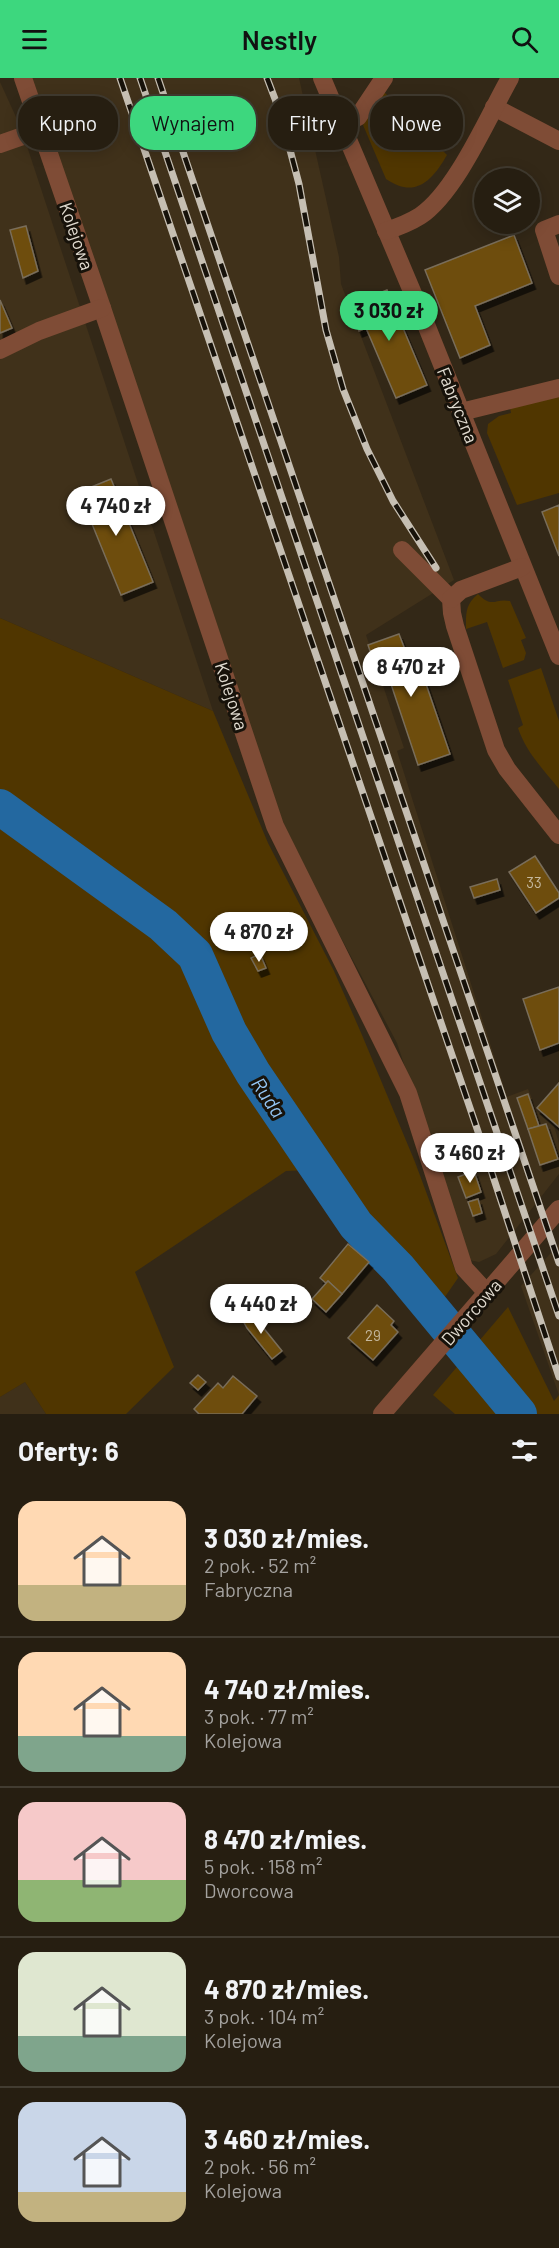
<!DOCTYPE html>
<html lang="pl">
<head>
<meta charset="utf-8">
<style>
	:root { --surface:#261e11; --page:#2e271a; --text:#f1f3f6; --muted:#a4a29f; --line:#423c31; --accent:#3dd77e }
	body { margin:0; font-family:Barlow,sans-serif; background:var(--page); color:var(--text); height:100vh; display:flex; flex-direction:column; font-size:22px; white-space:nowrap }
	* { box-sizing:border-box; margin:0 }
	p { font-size:20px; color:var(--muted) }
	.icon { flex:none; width:33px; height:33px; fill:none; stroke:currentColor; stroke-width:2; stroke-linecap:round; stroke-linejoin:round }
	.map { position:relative; height:1336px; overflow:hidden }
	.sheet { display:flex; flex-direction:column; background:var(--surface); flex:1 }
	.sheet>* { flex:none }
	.banner { position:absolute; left:18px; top:18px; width:524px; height:54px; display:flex; gap:12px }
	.tools { position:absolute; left:474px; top:90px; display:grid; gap:12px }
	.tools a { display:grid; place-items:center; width:66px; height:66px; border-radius:50%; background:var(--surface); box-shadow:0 3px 15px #0003,0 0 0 2px var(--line); font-size:30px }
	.price { position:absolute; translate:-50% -51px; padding:0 14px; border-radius:21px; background:#fff; color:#222; font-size:20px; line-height:39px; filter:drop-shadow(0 2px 3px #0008) }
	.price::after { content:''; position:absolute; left:50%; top:36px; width:18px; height:14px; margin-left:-9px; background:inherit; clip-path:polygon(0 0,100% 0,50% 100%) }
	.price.selected { background:var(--accent); color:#111 }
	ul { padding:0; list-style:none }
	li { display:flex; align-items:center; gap:18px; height:150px; padding:0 18px }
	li+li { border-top:2px solid var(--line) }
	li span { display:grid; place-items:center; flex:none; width:168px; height:120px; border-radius:18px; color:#555 }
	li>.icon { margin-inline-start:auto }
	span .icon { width:72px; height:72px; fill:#fffc; stroke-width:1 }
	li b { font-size:26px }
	h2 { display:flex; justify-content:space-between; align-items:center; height:72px; padding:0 18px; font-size:26px }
	.chip { padding:0 21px; border-radius:24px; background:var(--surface); box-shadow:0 3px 15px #0003,0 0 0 2px var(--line); font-size:21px; line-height:54px }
	.chip.selected { background:var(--accent); color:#111 }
	header { display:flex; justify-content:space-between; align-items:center; height:78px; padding:0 18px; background:var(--accent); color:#111; font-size:27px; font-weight:600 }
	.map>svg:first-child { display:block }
	.built { fill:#40311a }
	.green { fill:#503600 }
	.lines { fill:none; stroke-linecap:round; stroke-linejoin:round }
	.river { stroke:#2368a0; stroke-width:36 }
	.building { fill:#6e4d07; stroke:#796d5a; stroke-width:1.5; filter:url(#shadow) }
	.minor { stroke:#7f4c36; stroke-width:18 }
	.rail-casing { stroke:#c6bfb3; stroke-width:7 }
	.rail { stroke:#17120a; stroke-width:4.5; stroke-dasharray:14; stroke-linecap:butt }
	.labels { text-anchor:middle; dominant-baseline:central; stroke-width:6; stroke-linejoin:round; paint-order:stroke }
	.number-label { font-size:15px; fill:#c5b89e }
	.street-label { font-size:18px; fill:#e2dcd1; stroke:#17120a }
	.water-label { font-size:20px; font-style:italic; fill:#94c6f5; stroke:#17120a }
</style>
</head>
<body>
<header><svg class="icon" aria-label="menu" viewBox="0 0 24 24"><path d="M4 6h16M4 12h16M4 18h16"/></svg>Nestly<svg class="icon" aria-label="search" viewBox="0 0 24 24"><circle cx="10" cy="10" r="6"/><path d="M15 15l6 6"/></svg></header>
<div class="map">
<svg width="559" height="1336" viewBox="0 0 559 1336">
	<defs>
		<filter id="shadow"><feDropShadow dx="3.5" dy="6" stdDeviation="0" flood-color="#0009"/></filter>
	</defs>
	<rect width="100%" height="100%" fill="#332817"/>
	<g class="built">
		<polygon points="31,0 299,0 339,179 341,206 454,502 366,557 404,670 397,673 507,1019 528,1011 537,1033 554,1048 559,1065 559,1096 496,1176 479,1184 469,1182 397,965 280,745"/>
		<polygon points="0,4 21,50 213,633 0,540"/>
		<polygon points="559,1166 559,1317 521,1208"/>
		<polygon points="25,1304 46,1336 0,1336 0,1319"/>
	</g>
	<g class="green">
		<path d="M 382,12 L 447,77 C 432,103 415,121 386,101 L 363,47 Z"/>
		<polygon points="559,318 559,415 517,427 487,355 488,346 499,338 511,335 510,329"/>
		<path d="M 478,516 C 493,531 494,520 510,523 L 526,560 L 521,562 L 526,575 L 524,582 L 503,590 L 487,544 L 466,551 C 466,535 465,527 478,516 Z"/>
		<polygon points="0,540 213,633 268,765 334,893 362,957 415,1084 458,1200 440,1226 368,1148 334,1091 286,1093 135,1194 174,1289 126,1336 46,1336 25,1304 0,1319"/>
		<path d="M 541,590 L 559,643 L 559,711 C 543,691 526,674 518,650 L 523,647 L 508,602 Z"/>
		<polygon points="508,1229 554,1323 559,1317 559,1336 455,1336 433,1317"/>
	</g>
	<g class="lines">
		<polyline class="river" points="0,729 163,847 195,877 229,954 253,995 356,1147 398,1190 519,1336"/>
	</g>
	<g class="building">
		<polygon points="26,148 38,193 23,200 10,152"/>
		<polygon points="514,157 532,205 475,228 490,267 460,280 425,192"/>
		<polygon points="387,212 427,307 396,320 366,250 359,253 349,227"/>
		<polygon points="0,222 12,250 0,255"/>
		<polygon points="111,401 153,504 121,517 79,414"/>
		<polygon points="559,427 559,478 542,434"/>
		<polygon points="399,556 407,577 415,574 450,676 418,687 387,594 378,597 368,567"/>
		<polygon points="535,778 559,815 559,820 536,835 509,794"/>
		<polygon points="497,801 500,812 474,820 470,809"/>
		<polygon points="260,876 266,890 258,893 251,880"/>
		<polygon points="559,909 559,965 540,972 523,921"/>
		<polygon points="559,1005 559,1049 537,1030"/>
		<polygon points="528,1016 539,1048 528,1051 517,1020"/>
		<polygon points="546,1046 558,1081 540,1087 528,1051"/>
		<polygon points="474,1093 481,1114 466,1120 458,1099"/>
		<polygon points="478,1121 482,1135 473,1138 468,1124"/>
		<polygon points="348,1166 369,1184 342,1216 328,1203 326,1205 320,1200"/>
		<polygon points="328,1203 342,1216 326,1234 312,1221"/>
		<polygon points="377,1227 394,1243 391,1247 398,1254 373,1282 348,1260"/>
		<polygon points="249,1232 282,1273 272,1281 247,1250 241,1239"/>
		<polygon points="198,1297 206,1304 198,1312 190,1305"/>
		<polygon points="233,1298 257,1318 242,1336 199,1336 194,1331 218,1305 223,1310"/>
	</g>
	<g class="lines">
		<g class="minor">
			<polyline points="23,0 102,230 275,748 408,1015 464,1190 487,1215"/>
			<polyline points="322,0 425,244 559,578"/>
			<polyline points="494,29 559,63"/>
			<polyline points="342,47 358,39 384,0"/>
			<polyline points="0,66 40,52"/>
			<polyline points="559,146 544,152 559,198"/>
			<path d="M 386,153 C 398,149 409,145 420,138 C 456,114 488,39 510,0"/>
			<polyline points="0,272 39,253 102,230"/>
			<polyline points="461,334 559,310"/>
			<polyline points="402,472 451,521 452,535 455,548 496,672 507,691 559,757"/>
			<polyline points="451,521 461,512 522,489"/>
			<polyline points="382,1336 559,1131"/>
		</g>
		<defs>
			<g id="rail">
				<polyline points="120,0 488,1083 559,1299"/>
				<polyline points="140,0 559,1238"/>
				<polyline points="158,0 559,1185"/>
				<polyline points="267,0 280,34 299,106 326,252 343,311 367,371 393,423 436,490"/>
			</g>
		</defs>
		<use href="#rail" class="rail-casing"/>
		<use href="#rail" class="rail"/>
	</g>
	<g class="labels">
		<g class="number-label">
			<text x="534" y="804">33</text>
			<text x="373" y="1257">29</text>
		</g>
		<g class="street-label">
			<text transform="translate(77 158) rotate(71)">Kolejowa</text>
			<text transform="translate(458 327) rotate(68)">Fabryczna</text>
			<text transform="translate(232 618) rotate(72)">Kolejowa</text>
			<text transform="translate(471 1234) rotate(-49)">Dworcowa</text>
		</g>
		<g class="water-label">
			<text transform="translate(269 1019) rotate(56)">Ruda</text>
		</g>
	</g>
</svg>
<div class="tools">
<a><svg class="icon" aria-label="layers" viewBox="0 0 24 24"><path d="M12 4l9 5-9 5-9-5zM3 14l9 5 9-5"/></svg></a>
</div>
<b class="price selected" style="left:389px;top:264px">3 030 zł</b>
<b class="price" style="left:116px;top:459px">4 740 zł</b>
<b class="price" style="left:411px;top:620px">8 470 zł</b>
<b class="price" style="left:259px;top:885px">4 870 zł</b>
<b class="price" style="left:470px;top:1106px">3 460 zł</b>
<b class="price" style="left:261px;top:1257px">4 440 zł</b>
<div class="banner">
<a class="chip">Kupno</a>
<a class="chip selected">Wynajem</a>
<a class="chip">Filtry</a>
<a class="chip">Nowe</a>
</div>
</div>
<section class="sheet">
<h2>Oferty: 6<svg class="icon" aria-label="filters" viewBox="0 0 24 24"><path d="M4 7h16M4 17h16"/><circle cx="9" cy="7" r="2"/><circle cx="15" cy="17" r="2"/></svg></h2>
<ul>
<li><span style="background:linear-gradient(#ffd9b3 70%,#c2b280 0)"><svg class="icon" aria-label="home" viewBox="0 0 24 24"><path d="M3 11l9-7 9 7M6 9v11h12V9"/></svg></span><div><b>3 030 zł/mies.</b><p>2 pok. · 52 m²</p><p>Fabryczna</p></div></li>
<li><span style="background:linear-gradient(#ffd9b3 70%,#7fa58c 0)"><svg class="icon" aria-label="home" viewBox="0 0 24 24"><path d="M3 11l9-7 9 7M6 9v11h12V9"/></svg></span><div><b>4 740 zł/mies.</b><p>3 pok. · 77 m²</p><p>Kolejowa</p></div></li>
<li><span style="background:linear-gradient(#f6c9c9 65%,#8fb573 0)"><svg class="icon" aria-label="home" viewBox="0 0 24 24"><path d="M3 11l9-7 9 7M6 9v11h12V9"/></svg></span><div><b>8 470 zł/mies.</b><p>5 pok. · 158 m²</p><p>Dworcowa</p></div></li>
<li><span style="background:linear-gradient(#dfe7d0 70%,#7fa58c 0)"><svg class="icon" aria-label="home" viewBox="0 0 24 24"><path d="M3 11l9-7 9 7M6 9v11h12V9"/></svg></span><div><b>4 870 zł/mies.</b><p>3 pok. · 104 m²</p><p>Kolejowa</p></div></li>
<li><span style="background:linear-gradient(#c9d6e8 75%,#c2b280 0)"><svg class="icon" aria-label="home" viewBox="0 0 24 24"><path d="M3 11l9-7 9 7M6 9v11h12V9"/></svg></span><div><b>3 460 zł/mies.</b><p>2 pok. · 56 m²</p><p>Kolejowa</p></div></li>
</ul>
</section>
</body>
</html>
